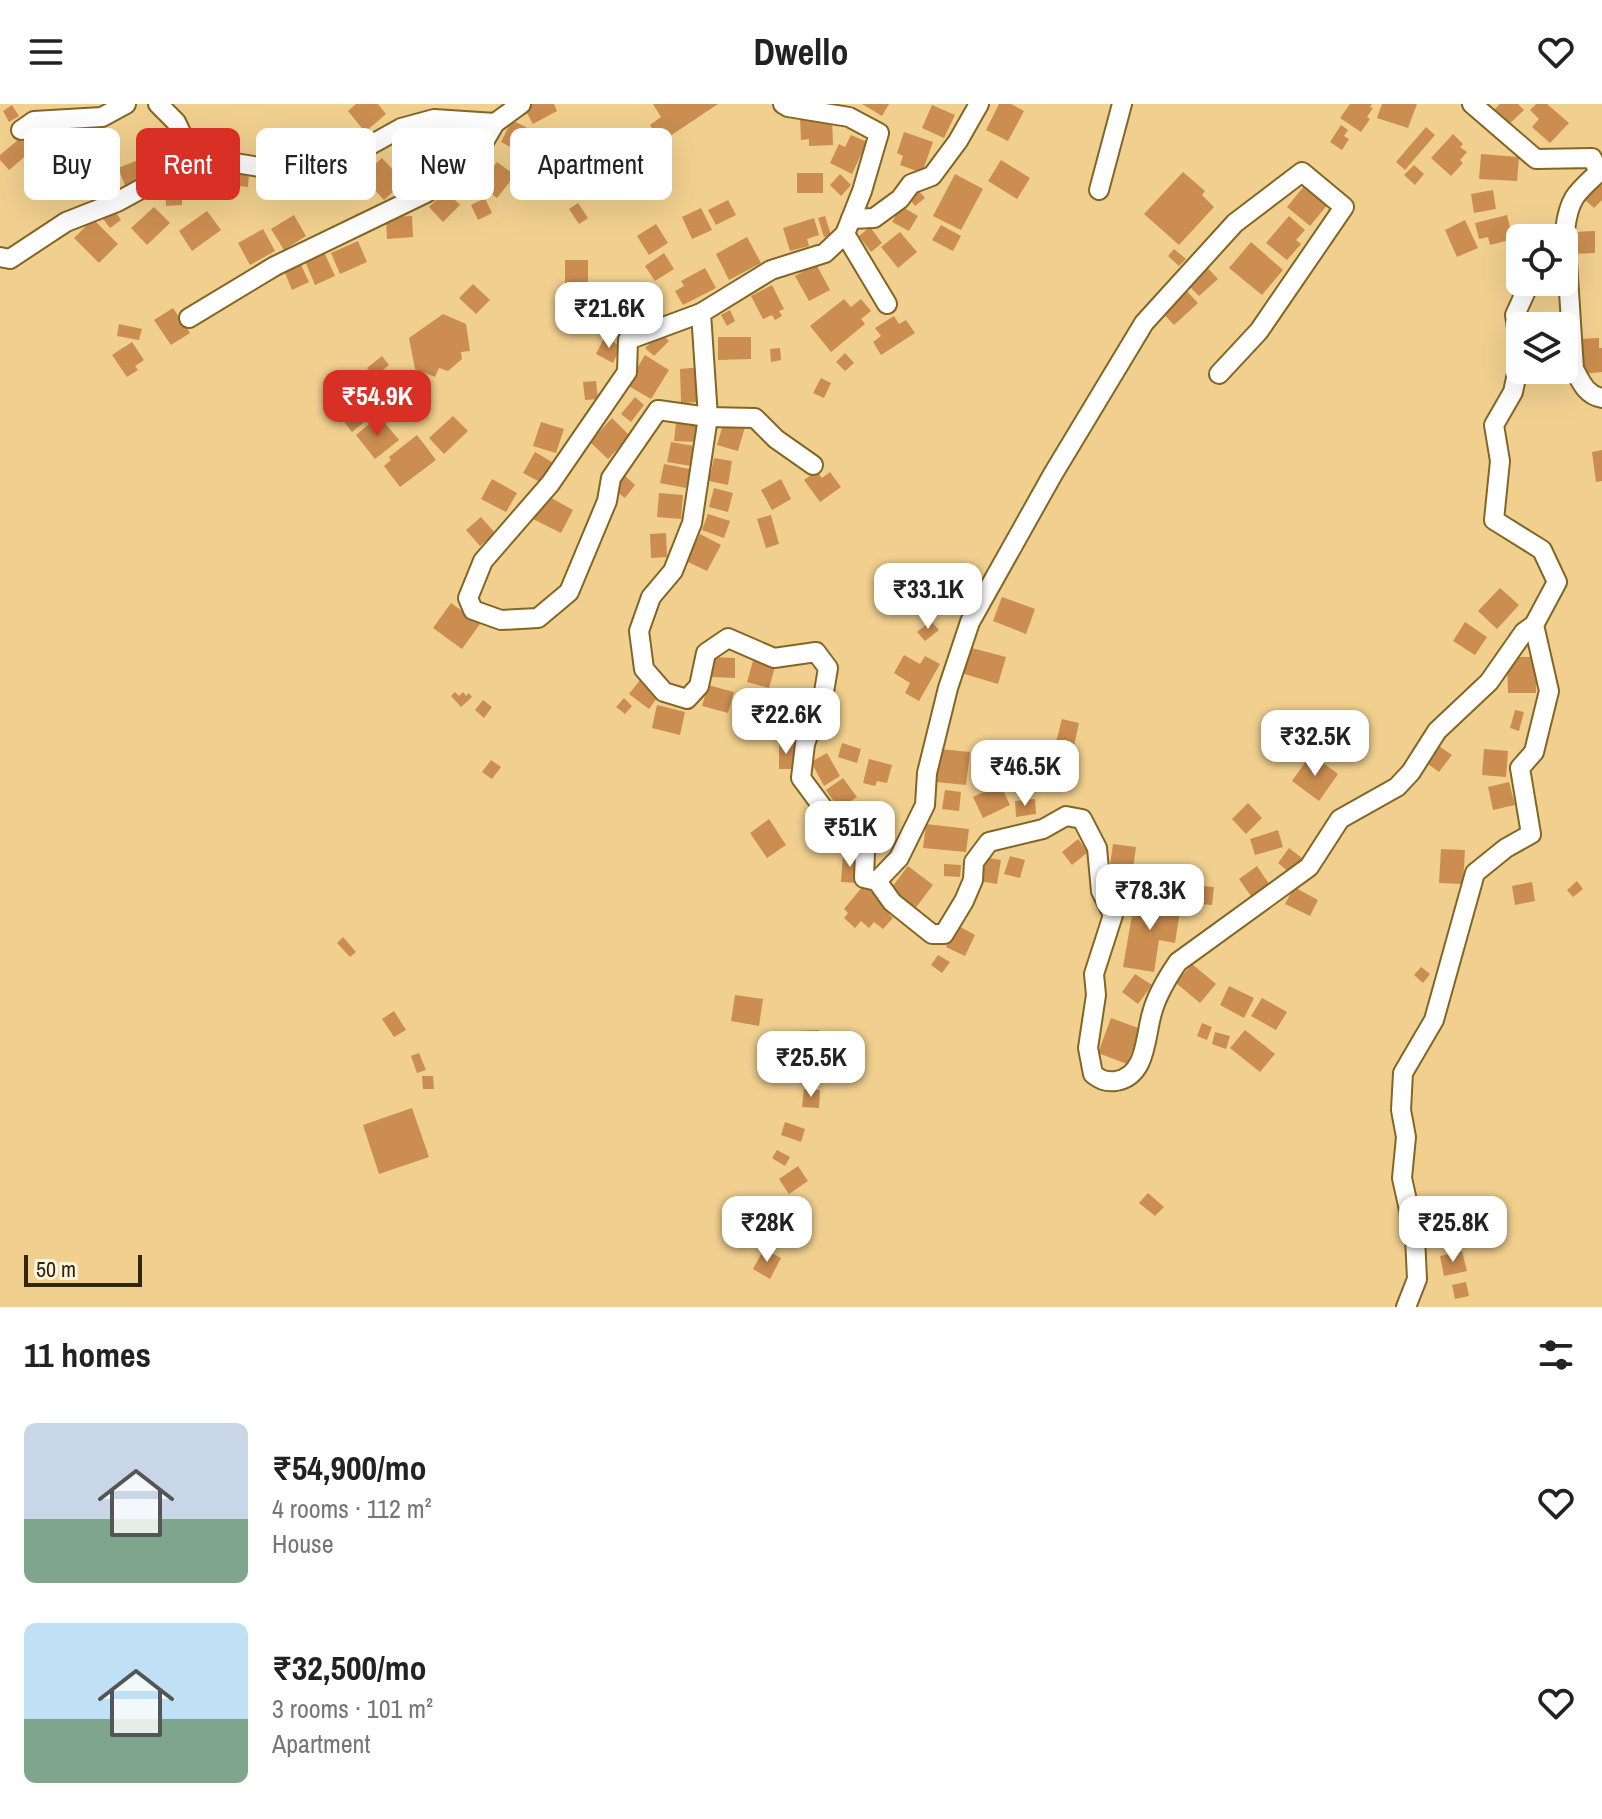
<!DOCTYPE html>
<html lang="en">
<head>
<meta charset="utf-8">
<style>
	:root { --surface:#fff; --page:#f2f2f2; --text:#222; --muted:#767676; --accent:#d93025 }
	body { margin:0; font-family:"Archivo Narrow",sans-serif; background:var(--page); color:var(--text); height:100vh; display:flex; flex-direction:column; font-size:30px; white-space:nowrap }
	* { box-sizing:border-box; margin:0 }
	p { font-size:26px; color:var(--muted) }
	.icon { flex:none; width:44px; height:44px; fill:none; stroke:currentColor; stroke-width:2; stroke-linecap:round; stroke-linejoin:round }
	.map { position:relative; height:1203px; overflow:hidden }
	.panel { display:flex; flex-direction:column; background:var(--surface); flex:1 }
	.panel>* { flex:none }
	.banner { position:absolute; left:24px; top:24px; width:800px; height:72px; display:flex; gap:16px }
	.fabs { position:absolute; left:1506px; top:120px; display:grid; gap:16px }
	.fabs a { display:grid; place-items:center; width:72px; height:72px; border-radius:12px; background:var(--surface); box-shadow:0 8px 32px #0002; font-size:40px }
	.scale { position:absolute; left:24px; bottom:20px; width:118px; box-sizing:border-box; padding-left:8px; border:4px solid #31250a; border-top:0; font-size:22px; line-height:28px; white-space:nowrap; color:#31250a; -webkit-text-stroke:6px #fef5e1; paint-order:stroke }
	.price { position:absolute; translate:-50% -68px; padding:0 18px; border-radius:16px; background:#fff; color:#222; font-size:26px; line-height:52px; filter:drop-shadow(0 2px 4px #0008) }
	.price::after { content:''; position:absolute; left:50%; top:48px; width:24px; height:18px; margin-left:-12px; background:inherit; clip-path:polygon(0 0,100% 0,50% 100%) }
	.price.current { background:var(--accent); color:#fff }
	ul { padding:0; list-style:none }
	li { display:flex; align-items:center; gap:24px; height:200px; padding:0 24px }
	li span { display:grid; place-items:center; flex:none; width:224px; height:160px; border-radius:12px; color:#555 }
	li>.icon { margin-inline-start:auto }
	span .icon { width:96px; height:96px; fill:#fffc; stroke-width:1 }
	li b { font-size:34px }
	h2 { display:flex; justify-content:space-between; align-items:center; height:96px; padding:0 24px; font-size:34px }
	.tag { padding:0 28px; border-radius:12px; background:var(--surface); box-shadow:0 8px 32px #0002; font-size:28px; line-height:72px }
	.tag.current { background:var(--accent); color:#fff }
	header { display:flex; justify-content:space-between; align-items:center; height:104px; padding:0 24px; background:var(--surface); font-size:36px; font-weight:800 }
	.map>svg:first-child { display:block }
	.building { fill:#cb8d50 }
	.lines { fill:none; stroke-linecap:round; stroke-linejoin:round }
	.minor-casing { stroke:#846624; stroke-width:22 }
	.minor { stroke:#fff; stroke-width:18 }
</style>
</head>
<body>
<header><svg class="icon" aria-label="menu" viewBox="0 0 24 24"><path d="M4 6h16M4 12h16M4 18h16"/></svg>Dwello<svg class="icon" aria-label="heart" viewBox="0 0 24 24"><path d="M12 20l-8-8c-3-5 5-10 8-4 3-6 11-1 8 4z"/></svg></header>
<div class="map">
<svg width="1602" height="1203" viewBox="0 0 1602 1203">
	<rect width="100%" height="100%" fill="#f1d08f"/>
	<g class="building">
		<polygon points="356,0 378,0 386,10 365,28 348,7"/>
		<polygon points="531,0 554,0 557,7 533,20 524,4"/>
		<polygon points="653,0 718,0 661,38 650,21 661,13"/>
		<polygon points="862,0 889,0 882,12"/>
		<polygon points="999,0 1011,0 1024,7 1008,37 986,26"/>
		<polygon points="1350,0 1372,0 1370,3 1373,4 1367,13 1370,15 1361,28 1340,14"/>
		<polygon points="1382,0 1417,0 1408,24 1377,14"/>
		<polygon points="1500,0 1518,0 1524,6 1506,23 1492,8"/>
		<polygon points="1536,0 1547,0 1569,19 1550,39 1532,23 1539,15 1530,6"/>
		<polygon points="12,1 19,12 9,18 3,7"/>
		<polygon points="932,1 955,11 944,34 922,24"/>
		<polygon points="832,13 833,41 809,42 809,35 801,36 800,14"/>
		<polygon points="512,16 535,28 524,50 501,38"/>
		<polygon points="444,20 464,43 418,82 398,58"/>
		<polygon points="1341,21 1348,26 1344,32 1349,35 1342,46 1330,38"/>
		<polygon points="170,22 183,53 153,66 140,34"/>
		<polygon points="1426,23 1435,31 1405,66 1396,58"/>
		<polygon points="91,26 93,59 56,61 54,28"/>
		<polygon points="904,28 933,38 922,69 900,61 903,52 897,49"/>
		<polygon points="1453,30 1463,40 1460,43 1467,48 1460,56 1463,59 1451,72 1431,54"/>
		<polygon points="24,31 35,44 9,66 0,56 0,51"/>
		<polygon points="851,31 867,38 852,70 830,59 839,40 845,43"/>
		<polygon points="1481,50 1519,53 1517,77 1479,75"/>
		<polygon points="143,54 152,76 127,86 118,64"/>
		<polygon points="382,54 404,78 384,96 362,72"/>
		<polygon points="1001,56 1030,74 1017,95 988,77"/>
		<polygon points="497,58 515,71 497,94 475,77 481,69 486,73"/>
		<polygon points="199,59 228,65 223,90 193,83"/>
		<polygon points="351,59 357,72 329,85 323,73"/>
		<polygon points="1414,61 1424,70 1415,81 1404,71"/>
		<polygon points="230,67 249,69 248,83 229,81"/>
		<polygon points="1183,68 1205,87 1202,91 1214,103 1179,141 1144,110"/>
		<rect x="797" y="69" width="26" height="20"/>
		<polygon points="285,70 287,90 263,92 261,72"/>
		<polygon points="840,70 851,81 841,92 830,81"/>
		<polygon points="955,70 983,85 961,126 933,112"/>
		<polygon points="184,79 185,92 182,92 182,101 166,102 165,81"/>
		<polygon points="1600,80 1602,82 1602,96 1594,104 1584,95"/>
		<polygon points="1305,81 1328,100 1310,122 1287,103"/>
		<polygon points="918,86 925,94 915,102 908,93"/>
		<polygon points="1493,86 1496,105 1474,109 1471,90"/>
		<polygon points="446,87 460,101 443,118 429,103"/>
		<polygon points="485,94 492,109 478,116 471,101"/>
		<polygon points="728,96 736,111 716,121 708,106"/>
		<polygon points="578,99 588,114 579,120 569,105"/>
		<polygon points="901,102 918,112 909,127 892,118"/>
		<polygon points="154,103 170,119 147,141 131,124"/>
		<polygon points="701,104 712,126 692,135 682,113"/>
		<polygon points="114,106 121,116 110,124 103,115"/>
		<polygon points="207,107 221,126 192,147 179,127"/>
		<polygon points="294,111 306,132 284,146 271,125"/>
		<polygon points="1507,111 1511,127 1508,128 1510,136 1490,141 1488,133 1479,135 1475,119"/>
		<polygon points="412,112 413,133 387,135 386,113"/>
		<polygon points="825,112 831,131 824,133 818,114"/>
		<polygon points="1289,112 1305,126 1296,136 1301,140 1287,156 1266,139"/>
		<polygon points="814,114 819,131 807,135 809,142 790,147 783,124"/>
		<polygon points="93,115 118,140 99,159 74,134"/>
		<polygon points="1465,116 1478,144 1457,153 1445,126"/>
		<polygon points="656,120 668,139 649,151 637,132"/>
		<polygon points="941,121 961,132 953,147 932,136"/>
		<polygon points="870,123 882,139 871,148 859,132"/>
		<polygon points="263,125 275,147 250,161 238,139"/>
		<polygon points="1595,127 1595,149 1573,150 1572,128"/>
		<polygon points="900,128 917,148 898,164 881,143"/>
		<polygon points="747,133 761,159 729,176 716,150"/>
		<polygon points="358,137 367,158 340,170 331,149"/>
		<polygon points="1251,138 1283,166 1262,191 1229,164"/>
		<polygon points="1174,145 1186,155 1179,162 1168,152"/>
		<polygon points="324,148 335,172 315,181 305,157"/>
		<polygon points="664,149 674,165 655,177 645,162"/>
		<rect x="565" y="156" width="23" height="30"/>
		<polygon points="816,160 830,186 809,197 795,172"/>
		<polygon points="1204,160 1218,175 1199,192 1185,178"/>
		<polygon points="301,161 309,178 292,186 285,169"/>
		<polygon points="705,164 716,184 683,201 675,187 684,182 681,177"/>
		<polygon points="473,180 490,196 476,210 459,194"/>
		<polygon points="772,181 784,205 779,207 782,212 775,216 772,211 763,215 751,192"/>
		<polygon points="610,184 627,207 609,220 592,198"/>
		<polygon points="1184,184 1198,199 1174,221 1160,206"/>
		<polygon points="844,195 851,203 861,195 871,207 861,215 865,220 831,248 810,222"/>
		<polygon points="173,204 190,229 171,241 154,216"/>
		<polygon points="730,206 735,217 727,222 721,211"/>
		<polygon points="443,210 466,220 470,247 461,248 462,255 448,267 439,264 435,273 415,265 409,234"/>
		<polygon points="894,212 899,220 906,216 915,229 881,251 873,238 881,232 875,224"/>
		<polygon points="119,220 142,225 139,236 117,232"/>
		<polygon points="661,229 669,237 654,252 645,244"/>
		<polygon points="718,233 751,233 751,255 718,256"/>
		<polygon points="604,234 621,242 613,259 596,250"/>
		<polygon points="1599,234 1599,244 1602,244 1602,268 1582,270 1580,235"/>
		<polygon points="132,238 144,256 135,262 138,266 127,273 112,251"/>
		<polygon points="780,244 781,256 771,258 770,245"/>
		<polygon points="845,249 854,259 845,267 836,258"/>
		<polygon points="645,251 669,266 651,295 627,281"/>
		<polygon points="382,252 389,261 375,273 367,264"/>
		<polygon points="701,263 702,298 681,299 680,265"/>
		<polygon points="366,267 373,276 361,286 354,277"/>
		<polygon points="821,274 831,279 824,294 813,289"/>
		<polygon points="596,277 598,295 585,296 583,278"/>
		<polygon points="357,284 376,308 352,328 333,303"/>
		<polygon points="635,293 644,301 631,318 621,310"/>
		<polygon points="379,312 399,336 375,355 356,331"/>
		<polygon points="453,312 468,327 444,350 429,334"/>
		<polygon points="612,314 630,332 608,355 590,338"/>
		<polygon points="724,317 745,323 738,347 717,341"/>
		<polygon points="541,318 564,325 556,349 533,342"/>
		<polygon points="676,319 699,320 698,338 674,337"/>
		<polygon points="417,331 436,356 400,383 384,362 391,356 389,353"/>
		<polygon points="671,338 694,342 691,362 667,358"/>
		<polygon points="1602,346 1602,377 1596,378 1592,348"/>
		<polygon points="535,348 552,358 540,378 523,369"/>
		<polygon points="714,354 732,357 728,381 709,377"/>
		<polygon points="664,360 690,365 686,384 660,379"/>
		<polygon points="817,367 822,374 830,368 841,383 820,398 804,376"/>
		<polygon points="623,370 635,381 625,394 612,384"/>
		<polygon points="492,375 517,389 506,408 481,395"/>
		<polygon points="781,375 791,395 772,406 761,386"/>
		<polygon points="714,384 733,389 728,408 709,403"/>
		<polygon points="659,389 683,391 681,415 657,413"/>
		<polygon points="546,391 573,406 561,429 533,415"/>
		<polygon points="708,410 730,417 724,434 702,426"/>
		<polygon points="771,411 779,440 766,444 757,415"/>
		<polygon points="481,413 495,429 480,442 466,426"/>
		<polygon points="666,429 667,453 651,454 650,430"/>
		<polygon points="700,430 721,441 707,467 686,457"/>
		<polygon points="1500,484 1519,501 1497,525 1478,507"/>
		<polygon points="1002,493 1035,505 1026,530 993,517"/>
		<polygon points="451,499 480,520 462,545 433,524"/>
		<polygon points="931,517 939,526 925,537 917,528"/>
		<polygon points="1465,518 1487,533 1475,551 1453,537"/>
		<polygon points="968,543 1006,553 998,580 961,569"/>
		<polygon points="904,551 920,560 925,552 940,560 919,597 905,589 910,579 894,569"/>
		<polygon points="712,553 735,554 735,574 711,573"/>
		<polygon points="1507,553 1536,553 1536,589 1508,589"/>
		<polygon points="753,557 775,563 769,584 747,578"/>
		<polygon points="640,576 659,591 649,605 629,590"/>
		<polygon points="708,581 734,588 728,609 702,602"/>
		<polygon points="455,588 459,592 463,588 466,592 469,589 472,593 461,603 451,592"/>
		<polygon points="624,594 632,602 625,610 616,603"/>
		<polygon points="483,596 492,603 484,614 475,606"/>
		<polygon points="657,601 685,608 680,631 652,624"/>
		<polygon points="1515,606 1524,608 1519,627 1510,624"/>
		<polygon points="1062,615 1079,619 1074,642 1056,638"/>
		<polygon points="779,638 794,639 794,665 779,665"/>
		<polygon points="842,639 861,645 857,659 838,653"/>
		<polygon points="1436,640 1452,651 1439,668 1424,657"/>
		<polygon points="940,645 970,648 966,681 936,678"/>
		<polygon points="1484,645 1508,647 1506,673 1482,671"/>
		<polygon points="827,649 840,672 824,682 811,658"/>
		<polygon points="1311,650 1338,670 1319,697 1292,677"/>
		<polygon points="869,655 892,661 887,679 877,677 875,682 863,679"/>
		<polygon points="491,656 501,663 492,675 482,668"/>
		<polygon points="843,674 857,693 839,705 826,686"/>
		<polygon points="1509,678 1515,701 1493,706 1488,683"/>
		<polygon points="1000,680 1010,701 983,714 973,693"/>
		<polygon points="945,686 961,688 959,707 942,705"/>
		<polygon points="1035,695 1036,710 1016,713 1015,697"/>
		<polygon points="1248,699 1262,714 1246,730 1232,715"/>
		<polygon points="769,715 786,741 767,754 750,729"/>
		<polygon points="926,720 969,725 966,748 923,744"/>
		<polygon points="1278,726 1283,743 1255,751 1250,735"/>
		<polygon points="1078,735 1088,748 1072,761 1062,748"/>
		<polygon points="1113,740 1136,743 1130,786 1107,782"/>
		<polygon points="1289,744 1302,754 1290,769 1278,759"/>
		<polygon points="1441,745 1465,746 1463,780 1439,779"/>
		<polygon points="843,751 859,752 857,779 841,778"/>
		<polygon points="1010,752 1025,756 1020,774 1004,770"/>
		<polygon points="983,753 1001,756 997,780 979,777"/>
		<polygon points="944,760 961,761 960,773 944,772"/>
		<polygon points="908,762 933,781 914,806 889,787"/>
		<polygon points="1257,762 1271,783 1253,795 1239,775"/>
		<polygon points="1159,776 1182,780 1178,797 1156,793"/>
		<polygon points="1577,777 1583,785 1573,793 1567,786"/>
		<polygon points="1532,778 1535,797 1515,801 1512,782"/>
		<polygon points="1191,781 1214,783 1212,801 1189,799"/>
		<polygon points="863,782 894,804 889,810 893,814 883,825 874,818 869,824 861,817 855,824 844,814 848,809 844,805"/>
		<polygon points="1294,783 1318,796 1310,812 1285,800"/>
		<polygon points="1135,794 1181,801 1175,839 1159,836 1154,868 1123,863"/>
		<polygon points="957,821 975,831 965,852 946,843"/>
		<polygon points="343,833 356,848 350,853 337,839"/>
		<polygon points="938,851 950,858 942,869 931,861"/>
		<polygon points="1192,860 1216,880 1200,899 1176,879"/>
		<polygon points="1421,863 1430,870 1423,879 1414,871"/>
		<polygon points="1135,870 1152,881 1138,900 1122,888"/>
		<polygon points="1229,882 1254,894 1244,914 1220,901"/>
		<polygon points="735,891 763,895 759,922 731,917"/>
		<polygon points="1262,894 1287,908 1276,926 1251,912"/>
		<polygon points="394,907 406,926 394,933 382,915"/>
		<polygon points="1111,914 1141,925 1127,960 1098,949"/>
		<polygon points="1202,919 1212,923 1207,936 1197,932"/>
		<polygon points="819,926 820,953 794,953 794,927"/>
		<polygon points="1245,926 1275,950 1260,968 1230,944"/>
		<polygon points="1215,928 1230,932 1226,945 1212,940"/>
		<polygon points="419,949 426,966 417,969 411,952"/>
		<polygon points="840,955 851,964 844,971 834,962"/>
		<polygon points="422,972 433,972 434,985 423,985"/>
		<polygon points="804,985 820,986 819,1004 802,1003"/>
		<polygon points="412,1004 429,1053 379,1070 363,1021"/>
		<polygon points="785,1018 805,1025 801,1038 781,1031"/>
		<polygon points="777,1046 790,1053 785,1062 772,1054"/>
		<polygon points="798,1062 808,1077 789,1090 779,1075"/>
		<polygon points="1148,1089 1164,1103 1155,1112 1139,1099"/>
		<polygon points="764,1145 781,1154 770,1175 753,1165"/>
		<polygon points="1462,1147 1467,1167 1444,1172 1440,1152"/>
		<polygon points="1466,1178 1469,1192 1455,1195 1452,1181"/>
	</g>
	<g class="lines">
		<defs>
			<g id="minor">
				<polyline points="158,0 176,18 192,52 296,69 356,49 401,24 434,15 495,19"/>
				<path d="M 783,0 L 788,3 L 849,13 L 879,29 L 862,87 L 845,130 L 825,149 L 771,166 L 701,209 L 708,313 L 692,419 L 673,467 L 651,493 L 639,527 L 644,565 L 664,588 L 687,595 L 699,582 L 706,549 L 728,534 L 774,554 L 816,548 L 828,564 L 824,588 L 805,640 L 801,674 L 824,705 L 847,723 L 865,748 L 864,774 L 877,777 L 892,798 L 932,830 L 944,830 L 964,797 L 973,776 L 974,758 L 989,738 L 1043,725 L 1066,712 L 1082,715 L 1097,744 L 1101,787 L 1113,811 L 1094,870 L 1096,891 L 1088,944 L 1093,970 C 1101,976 1105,978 1116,977 C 1147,972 1145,932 1152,909 C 1157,890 1167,874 1178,858 L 1309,763 L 1340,715 L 1397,683 L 1411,668 L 1437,627 L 1489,578 L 1524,528 L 1534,521"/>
				<path d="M 1472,0 L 1536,55 L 1592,54 L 1599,68 C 1576,89 1569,94 1565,126 L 1574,265 C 1581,278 1586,291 1602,294"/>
				<polyline points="21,26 34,17 102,13 126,0"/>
				<polyline points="1099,86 1122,0"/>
				<polyline points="851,115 874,114 900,95 911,80 932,72 958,37 979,0"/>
				<polyline points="845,130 887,200"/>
				<polyline points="0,153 10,155 66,118 117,98 161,74 192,52"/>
				<polyline points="701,209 628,236 627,268 550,380 483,457 468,494 473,506 501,516 538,514 569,488 607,397 611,374 658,306 708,313 755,314 776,335 813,361"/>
				<polyline points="189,214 275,162 426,89 478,48 495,19 521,0"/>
				<polyline points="1520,243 1515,211 1530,178"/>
				<polyline points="877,777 899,754 925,701 927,669 948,584 970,518 1053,370 1144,219 1235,119 1302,68 1344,103 1259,227 1219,270"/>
				<polyline points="1406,1203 1417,1175 1415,1133 1402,1074 1406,1033 1401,1006 1403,969 1434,916 1475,769 1506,744 1531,730 1520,664 1534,648 1549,587 1534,521 1557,478 1542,446 1494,416 1500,357 1494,321 1513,288 1520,255"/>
			</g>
		</defs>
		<use href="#minor" class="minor-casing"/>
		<use href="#minor" class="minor"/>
	</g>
</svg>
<div class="fabs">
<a><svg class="icon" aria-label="locate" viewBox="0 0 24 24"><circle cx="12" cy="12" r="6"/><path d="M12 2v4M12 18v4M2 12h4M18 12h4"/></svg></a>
<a><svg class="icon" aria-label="layers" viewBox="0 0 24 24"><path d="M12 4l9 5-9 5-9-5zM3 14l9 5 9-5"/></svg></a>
</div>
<div class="scale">50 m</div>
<b class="price" style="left:609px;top:246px">₹21.6K</b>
<b class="price current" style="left:377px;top:334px">₹54.9K</b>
<b class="price" style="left:928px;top:527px">₹33.1K</b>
<b class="price" style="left:786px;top:652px">₹22.6K</b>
<b class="price" style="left:1315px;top:674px">₹32.5K</b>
<b class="price" style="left:1025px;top:704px">₹46.5K</b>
<b class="price" style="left:850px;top:765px">₹51K</b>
<b class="price" style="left:1150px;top:828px">₹78.3K</b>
<b class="price" style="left:811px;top:995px">₹25.5K</b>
<b class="price" style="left:767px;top:1160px">₹28K</b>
<b class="price" style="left:1453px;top:1160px">₹25.8K</b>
<div class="banner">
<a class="tag">Buy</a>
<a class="tag current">Rent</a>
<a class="tag">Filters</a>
<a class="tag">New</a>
<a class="tag">Apartment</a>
</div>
</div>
<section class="panel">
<h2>11 homes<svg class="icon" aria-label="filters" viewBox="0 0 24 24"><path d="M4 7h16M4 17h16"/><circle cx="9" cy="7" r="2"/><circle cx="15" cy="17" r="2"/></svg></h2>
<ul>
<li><span style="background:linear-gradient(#c9d6e8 60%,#7fa58c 0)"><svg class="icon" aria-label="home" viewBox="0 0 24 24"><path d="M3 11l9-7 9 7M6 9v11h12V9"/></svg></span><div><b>₹54,900/mo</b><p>4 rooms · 112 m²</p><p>House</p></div><svg class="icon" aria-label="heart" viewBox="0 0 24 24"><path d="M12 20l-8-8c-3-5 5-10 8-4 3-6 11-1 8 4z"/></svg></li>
<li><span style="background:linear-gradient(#bfe0f5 60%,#7fa58c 0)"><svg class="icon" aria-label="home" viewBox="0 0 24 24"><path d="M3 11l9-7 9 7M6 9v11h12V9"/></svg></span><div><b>₹32,500/mo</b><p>3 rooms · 101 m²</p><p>Apartment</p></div><svg class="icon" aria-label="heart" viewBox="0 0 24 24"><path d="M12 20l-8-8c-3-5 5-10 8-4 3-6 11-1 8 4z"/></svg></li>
</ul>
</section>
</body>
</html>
